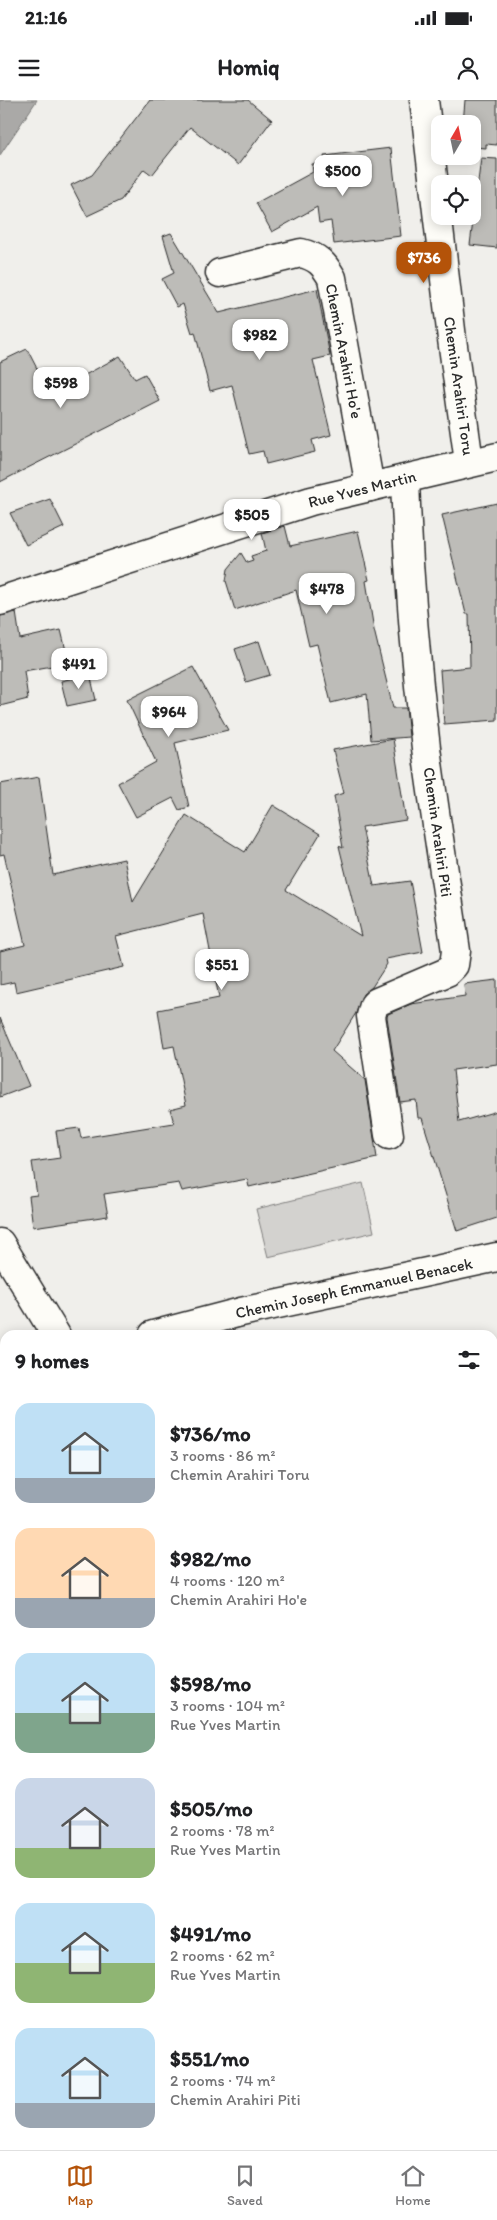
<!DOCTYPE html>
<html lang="en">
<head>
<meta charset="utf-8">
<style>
	:root { --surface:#fff; --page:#f6f6f6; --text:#202124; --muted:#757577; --line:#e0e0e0; --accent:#b45309 }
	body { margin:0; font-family:Itim,sans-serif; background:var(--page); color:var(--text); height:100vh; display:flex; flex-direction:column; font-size:19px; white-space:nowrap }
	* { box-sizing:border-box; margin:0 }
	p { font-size:16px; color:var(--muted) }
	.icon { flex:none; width:28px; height:28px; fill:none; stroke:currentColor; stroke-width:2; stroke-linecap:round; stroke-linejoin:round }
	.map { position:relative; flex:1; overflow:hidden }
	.drawer { position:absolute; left:0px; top:1230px; width:498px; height:820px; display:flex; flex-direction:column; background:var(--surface); border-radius:15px 15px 0 0; box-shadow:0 2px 12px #0003 }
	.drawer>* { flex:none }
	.needle { width:32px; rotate:9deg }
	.buttons { position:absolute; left:431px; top:15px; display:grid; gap:10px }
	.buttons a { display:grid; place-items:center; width:50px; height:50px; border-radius:10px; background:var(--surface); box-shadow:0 2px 12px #0003; font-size:25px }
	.price { position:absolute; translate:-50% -42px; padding:0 11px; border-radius:10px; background:#fff; color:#222; font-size:16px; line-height:32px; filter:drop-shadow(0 1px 2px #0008) }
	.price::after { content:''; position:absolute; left:50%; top:30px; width:15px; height:11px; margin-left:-8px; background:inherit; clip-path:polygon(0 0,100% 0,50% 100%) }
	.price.on { background:var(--accent); color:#fff }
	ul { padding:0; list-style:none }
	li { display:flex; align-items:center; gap:15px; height:125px; padding:0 15px }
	li span { display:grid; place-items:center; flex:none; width:140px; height:100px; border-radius:15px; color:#555 }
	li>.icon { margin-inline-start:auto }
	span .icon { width:60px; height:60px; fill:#fffc; stroke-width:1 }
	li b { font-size:21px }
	h2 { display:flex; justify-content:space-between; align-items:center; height:60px; padding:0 15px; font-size:21px }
	.status { display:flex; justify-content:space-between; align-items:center; height:35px; padding:0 25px; background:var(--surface); direction:ltr }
	.status svg { height:14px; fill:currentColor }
	header { display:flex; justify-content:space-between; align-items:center; height:65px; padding:0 15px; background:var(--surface); font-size:22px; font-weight:700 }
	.tabs { display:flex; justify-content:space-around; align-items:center; height:70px; border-top:1px solid var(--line); background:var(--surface); font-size:14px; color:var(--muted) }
	.tabs a { display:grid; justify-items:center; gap:2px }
	.tabs .on { color:var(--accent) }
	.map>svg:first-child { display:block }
	.green { fill:#d3d2cf; stroke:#7f7e7d }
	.water { fill:#aaa9a7; stroke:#777775 }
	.building { fill:#bdbcb8; stroke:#2b2b2b }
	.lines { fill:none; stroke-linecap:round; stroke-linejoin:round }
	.lane-casing { stroke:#2b2b2b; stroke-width:22 }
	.street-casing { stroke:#2b2b2b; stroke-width:31 }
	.secondary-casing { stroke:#2b2b2b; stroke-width:31 }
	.lane { stroke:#fdfcf7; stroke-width:19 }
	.street { stroke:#fdfcf7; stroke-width:28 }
	.secondary { stroke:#fdfcf7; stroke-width:28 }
	.labels { text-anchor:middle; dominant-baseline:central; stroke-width:4; stroke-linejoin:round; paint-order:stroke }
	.street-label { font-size:16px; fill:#2b2b2b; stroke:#fdfcf7 }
</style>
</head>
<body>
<div class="status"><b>21:16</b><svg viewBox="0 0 49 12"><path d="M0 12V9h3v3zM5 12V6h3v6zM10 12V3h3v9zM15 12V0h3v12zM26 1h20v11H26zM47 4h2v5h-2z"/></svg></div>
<header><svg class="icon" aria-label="menu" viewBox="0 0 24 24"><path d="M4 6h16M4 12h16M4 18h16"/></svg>Homiq<svg class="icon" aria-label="person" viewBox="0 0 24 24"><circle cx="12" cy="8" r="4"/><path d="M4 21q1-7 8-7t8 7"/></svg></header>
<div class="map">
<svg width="497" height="2050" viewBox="0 0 497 2050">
	<rect width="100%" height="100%" fill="#f0efeb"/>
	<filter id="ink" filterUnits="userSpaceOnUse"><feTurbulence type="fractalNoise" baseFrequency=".02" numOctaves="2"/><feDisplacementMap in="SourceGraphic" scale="10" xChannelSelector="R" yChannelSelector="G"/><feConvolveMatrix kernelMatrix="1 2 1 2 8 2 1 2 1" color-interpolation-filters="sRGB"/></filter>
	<g filter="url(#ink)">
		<polygon class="green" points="363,1083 374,1132 268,1157 256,1109"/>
		<polygon class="water" points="0,0 37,0 0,55"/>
		<g class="building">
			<polygon points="150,0 248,0 272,20 238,65 190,27 152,75 144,69 121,100 87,116 71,85 92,75"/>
			<polygon points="465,0 497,0 497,45 486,44 486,48 472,47 472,24 463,24"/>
			<polygon points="391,48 401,136 334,144 331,121 319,123 317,107 272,132 256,103 313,72 312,64 325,63 324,56"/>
			<polygon points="481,58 497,59 497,148 470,145"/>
			<polygon points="171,133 219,213 317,189 330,256 313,260 331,335 312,340 315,352 266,364 263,351 249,354 232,285 210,291 195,232 192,233 183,204 177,207 162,179 174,173 163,136"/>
			<polygon points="27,249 50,294 120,256 135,279 145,274 160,301 0,382 0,262"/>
			<polygon points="50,399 64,427 26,445 10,413"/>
			<polygon points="497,403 497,620 444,624 440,570 470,567 469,514 466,514 442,415"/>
			<polygon points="285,426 290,446 358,431 369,480 366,481 374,530 393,608 406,608 409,637 371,640 367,594 331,603 317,544 309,546 296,490 235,510 226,481 228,469 241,453 247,463 253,461 251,456 266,451 262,433"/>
			<polygon points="16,512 20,539 61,530 69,563 24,571 28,599 0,606 0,516"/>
			<polygon points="259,541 270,575 246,582 235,549"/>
			<polygon points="193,567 228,630 175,643 189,707 179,710 173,698 136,717 118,683 156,662 127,600"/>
			<polygon points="90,574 96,600 67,606 61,581"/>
			<polygon points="393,639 406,720 362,727 374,786 410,781 423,852 386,859 387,864 372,887 363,894 356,913 332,951 365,980 377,1058 249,1087 247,1079 182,1091 179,1083 104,1094 108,1116 33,1127 29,1096 37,1095 32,1062 60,1058 56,1031 79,1028 81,1038 174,1023 170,1009 186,1005 174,946 164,948 158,910 219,898 203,814 116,836 124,867 16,892 14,882 0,885 0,851 25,845 4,754 0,755 0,684 39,677 53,775 124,759 133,802 186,715 245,752 273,705 320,734 286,790 361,836 339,746 343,748 334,696 344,693 333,650"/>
			<polygon points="497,880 497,964 453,970 459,1022 497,1011 497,1118 457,1131 422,1018 418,1018 416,1000 400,1002 387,917 388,914 411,904 465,896 464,884"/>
			<polygon points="0,918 29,986 0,997"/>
		</g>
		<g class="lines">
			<defs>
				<polyline id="lane" points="0,1348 5,1345"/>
				<g id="street">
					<polyline points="424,0 452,239 469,362"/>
					<path d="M 220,173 L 301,153 C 318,157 324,164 332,178 L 370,387"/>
					<polyline points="0,501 311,401 497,357"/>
					<path d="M 389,1035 L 371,916 L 374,905 L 377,902 L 447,872 L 454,865 L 456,851 C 446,783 435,716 426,648 C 415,558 408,469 405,379"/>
					<polyline points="153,1235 241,1212 497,1157"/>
					<polyline points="492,1475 497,1473"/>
					<polyline points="492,1767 497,1765"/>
					<polyline points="492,2013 497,2017"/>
				</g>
				<g id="secondary">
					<polyline points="0,1143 56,1235"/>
					<polyline points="492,2037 497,2044"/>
					<polyline points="434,2050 436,2045"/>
				</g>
			</defs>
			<use href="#lane" class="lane-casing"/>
			<use href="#street" class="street-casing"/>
			<use href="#secondary" class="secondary-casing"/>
			<use href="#lane" class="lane"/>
			<use href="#street" class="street"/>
			<use href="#secondary" class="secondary"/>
		</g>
	</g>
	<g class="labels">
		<g class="street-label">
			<text transform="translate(344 251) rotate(79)">Chemin Arahiri Ho'e</text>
			<text transform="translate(459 286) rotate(82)">Chemin Arahiri Toru</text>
			<text transform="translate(362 389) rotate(-14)">Rue Yves Martin</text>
			<text transform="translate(438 732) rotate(82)">Chemin Arahiri Piti</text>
			<text transform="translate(354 1188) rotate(-12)">Chemin Joseph Emmanuel Benacek</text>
		</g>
	</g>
</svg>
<div class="buttons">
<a><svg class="needle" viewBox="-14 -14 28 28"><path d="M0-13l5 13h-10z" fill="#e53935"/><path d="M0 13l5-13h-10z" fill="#757577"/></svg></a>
<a><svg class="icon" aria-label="locate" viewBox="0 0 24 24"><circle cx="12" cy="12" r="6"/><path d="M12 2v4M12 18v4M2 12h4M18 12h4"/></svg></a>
</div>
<b class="price" style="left:343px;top:97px">$500</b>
<b class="price on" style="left:424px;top:184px">$736</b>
<b class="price" style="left:260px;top:261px">$982</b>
<b class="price" style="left:61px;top:309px">$598</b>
<b class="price" style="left:252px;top:441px">$505</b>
<b class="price" style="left:327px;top:515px">$478</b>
<b class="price" style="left:79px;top:590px">$491</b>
<b class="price" style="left:169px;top:638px">$964</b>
<b class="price" style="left:222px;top:891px">$551</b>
<section class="drawer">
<h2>9 homes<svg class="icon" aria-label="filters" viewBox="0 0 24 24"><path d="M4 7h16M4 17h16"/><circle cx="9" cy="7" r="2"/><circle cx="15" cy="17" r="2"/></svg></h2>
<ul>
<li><span style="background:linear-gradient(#bfe0f5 75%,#9aa5b1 0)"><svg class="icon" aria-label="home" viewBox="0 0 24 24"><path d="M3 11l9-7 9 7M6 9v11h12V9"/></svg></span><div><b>$736/mo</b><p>3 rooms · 86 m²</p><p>Chemin Arahiri Toru</p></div></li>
<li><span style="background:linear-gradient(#ffd9b3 70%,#9aa5b1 0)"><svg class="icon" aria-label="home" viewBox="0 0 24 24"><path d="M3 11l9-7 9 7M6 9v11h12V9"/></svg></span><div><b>$982/mo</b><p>4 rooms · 120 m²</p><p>Chemin Arahiri Ho'e</p></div></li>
<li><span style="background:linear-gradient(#bfe0f5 60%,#7fa58c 0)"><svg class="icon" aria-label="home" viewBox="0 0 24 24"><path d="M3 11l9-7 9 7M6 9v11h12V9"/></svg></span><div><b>$598/mo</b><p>3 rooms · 104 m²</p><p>Rue Yves Martin</p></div></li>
<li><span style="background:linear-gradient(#c9d6e8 70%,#8fb573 0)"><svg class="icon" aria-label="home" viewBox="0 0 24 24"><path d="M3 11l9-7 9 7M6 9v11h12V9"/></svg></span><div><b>$505/mo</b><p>2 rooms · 78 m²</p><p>Rue Yves Martin</p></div></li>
<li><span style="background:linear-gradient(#bfe0f5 60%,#8fb573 0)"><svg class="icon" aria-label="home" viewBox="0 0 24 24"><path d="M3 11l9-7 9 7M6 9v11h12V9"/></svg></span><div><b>$491/mo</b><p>2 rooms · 62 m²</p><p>Rue Yves Martin</p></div></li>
<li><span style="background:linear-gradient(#bfe0f5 75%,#9aa5b1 0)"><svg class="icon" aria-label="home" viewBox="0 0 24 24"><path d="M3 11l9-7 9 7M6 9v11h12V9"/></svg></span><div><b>$551/mo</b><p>2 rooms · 74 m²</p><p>Chemin Arahiri Piti</p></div></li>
</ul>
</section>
</div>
<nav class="tabs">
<a class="on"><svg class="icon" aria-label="map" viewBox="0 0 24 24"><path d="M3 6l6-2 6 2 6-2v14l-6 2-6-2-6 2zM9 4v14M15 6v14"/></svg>Map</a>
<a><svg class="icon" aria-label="saved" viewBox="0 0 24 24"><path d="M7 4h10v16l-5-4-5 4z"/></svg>Saved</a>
<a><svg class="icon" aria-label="home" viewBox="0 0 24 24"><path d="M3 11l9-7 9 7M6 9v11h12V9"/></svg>Home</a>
</nav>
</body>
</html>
